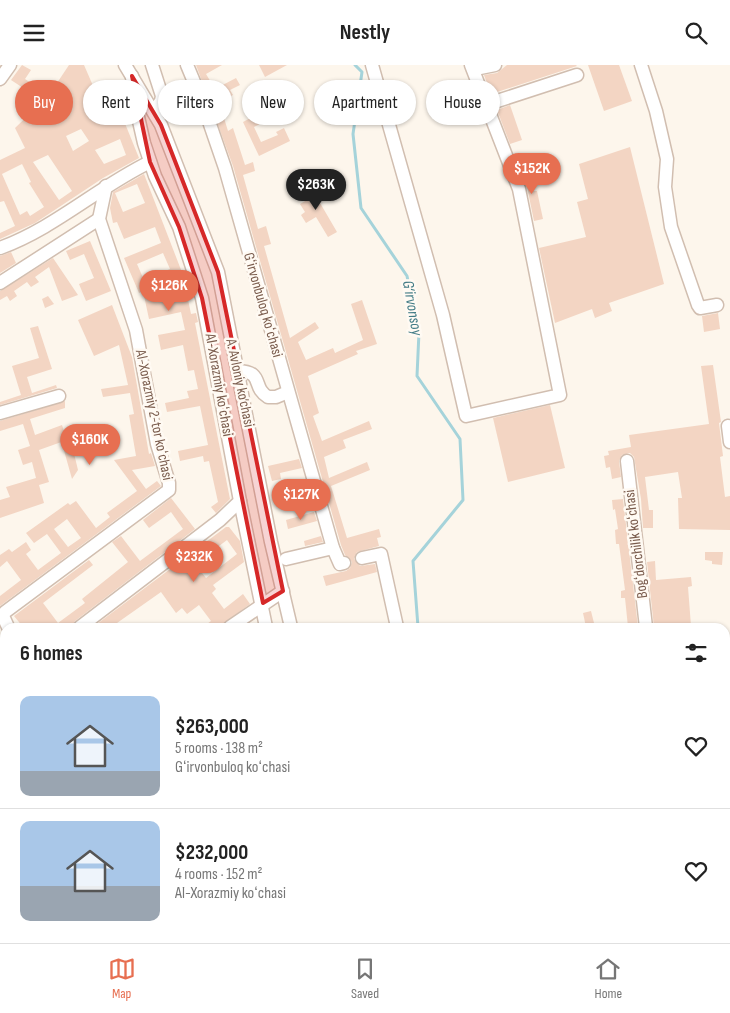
<!DOCTYPE html>
<html lang="en">
<head>
<meta charset="utf-8">
<style>
	:root { --surface:#fff; --page:#f6f6f6; --text:#222; --muted:#767676; --line:#e0e0e0; --accent:#e76f51 }
	body { margin:0; font-family:"Sofia Sans Condensed",sans-serif; background:var(--page); color:var(--text); height:100vh; display:flex; flex-direction:column; font-size:19px; white-space:nowrap }
	* { box-sizing:border-box; margin:0 }
	p { font-size:16px; color:var(--muted) }
	.icon { flex:none; width:28px; height:28px; fill:none; stroke:currentColor; stroke-width:2; stroke-linecap:round; stroke-linejoin:round }
	.map { position:relative; flex:1; overflow:hidden }
	.sheet { position:absolute; left:0px; top:558px; width:730px; height:321px; display:flex; flex-direction:column; background:var(--surface); border-radius:15px 15px 0 0; box-shadow:0 1px 4px #0004 }
	.sheet>* { flex:none }
	.guide { position:absolute; left:15px; top:15px; width:700px; height:45px; display:flex; gap:10px }
	.price { position:absolute; translate:-50% -42px; padding:0 11px; border-radius:18px; background:var(--accent); color:#fff; font-size:16px; line-height:32px; filter:drop-shadow(0 1px 2px #0008) }
	.price::after { content:''; position:absolute; left:50%; top:30px; width:15px; height:11px; margin-left:-8px; background:inherit; clip-path:polygon(0 0,100% 0,50% 100%) }
	.price.active { background:#222; color:#fff }
	ul { padding:0; list-style:none }
	li { display:flex; align-items:center; gap:15px; height:125px; padding:0 20px }
	li+li { border-top:1px solid var(--line) }
	li span { display:grid; place-items:center; flex:none; width:140px; height:100px; border-radius:10px; color:#555 }
	li>.icon { margin-inline-start:auto }
	span .icon { width:60px; height:60px; fill:#fffc; stroke-width:1 }
	li b { font-size:21px }
	h2 { display:flex; justify-content:space-between; align-items:center; height:60px; padding:0 20px; font-size:21px }
	.tag { padding:0 18px; border-radius:22px; background:var(--surface); box-shadow:0 1px 4px #0004; font-size:18px; line-height:45px }
	.tag.active { background:var(--accent); color:#fff }
	header { display:flex; justify-content:space-between; align-items:center; height:65px; padding:0 20px; background:var(--surface); font-size:22px; font-weight:700 }
	.tab-bar { display:flex; justify-content:space-around; align-items:center; height:70px; border-top:1px solid var(--line); background:var(--surface); font-size:14px; color:var(--muted) }
	.tab-bar a { display:grid; justify-items:center; gap:2px }
	.tab-bar .active { color:var(--accent) }
	.map>svg:first-child { display:block }
	.lines { fill:none; stroke-linecap:round; stroke-linejoin:round }
	.stream { stroke:#a5d3da; stroke-width:3 }
	.building { fill:#f3d5c3; fill-rule:evenodd }
	.minor-casing { stroke:#d1beb0; stroke-width:15 }
	.minor { stroke:#fff; stroke-width:12 }
	.marked { fill:#d62828; fill-opacity:0.2; stroke:#d62828; stroke-width:4; stroke-linejoin:round }
	.labels { text-anchor:middle; dominant-baseline:central; stroke-width:5; stroke-linejoin:round; paint-order:stroke }
	.street-label { font-size:15px; fill:#7a5c4d; stroke:#fffaf3 }
	.water-label { font-size:16px; font-style:italic; fill:#437c86; stroke:#fffaf3 }
</style>
</head>
<body>
<header><svg class="icon" aria-label="menu" viewBox="0 0 24 24"><path d="M4 6h16M4 12h16M4 18h16"/></svg>Nestly<svg class="icon" aria-label="search" viewBox="0 0 24 24"><circle cx="10" cy="10" r="6"/><path d="M15 15l6 6"/></svg></header>
<div class="map">
<svg width="730" height="878" viewBox="0 0 730 878">
	<rect width="100%" height="100%" fill="#fdf6ec"/>
	<g class="lines">
		<g class="stream">
			<polyline points="355,0 362,7 353,69 361,143 407,211 419,267 417,311 460,374 463,435 413,496 418,562"/>
			<polyline points="551,874 552,878"/>
		</g>
	</g>
	<g class="building">
		<path d="M 22,0 L 31,5 L 25,14 L 49,30 L 69,0 L 84,0 L 107,53 L 124,46 L 128,54 L 124,56 L 139,93 L 103,113 L 35,158 L 0,174 L 0,168 L 15,161 L 4,136 L 0,137 L 0,95 L 25,83 L 15,63 L 43,36 L 11,15 ZM 81,64 L 89,76 L 73,86 L 66,71 ZM 120,74 L 126,90 L 104,99 L 95,85 ZM 48,90 L 72,126 L 59,135 L 33,97 ZM 22,99 L 31,117 L 29,118 L 44,142 L 30,151 L 27,146 L 20,150 L 2,109 Z"/>
		<polygon points="196,0 222,0 206,9 215,24 236,13 240,20 230,25 233,30 224,34 225,37 220,40 228,66 233,63 245,100 253,97 255,106 243,110 258,164 266,161 271,179 264,181 290,273 315,257 319,263 298,277 306,295 333,283 335,288 363,275 351,239 362,235 377,279 356,286 358,289 308,311 319,348 313,351 322,376 369,356 372,364 343,375 346,383 324,392 329,413 367,397 370,405 331,421 347,473 379,464 381,472 377,473 379,481 357,487 354,494 360,501 375,499 377,507 326,521 323,511 346,506 350,503 352,497 345,490 341,480 233,101"/>
		<polygon points="259,0 287,0 265,12"/>
		<polygon points="507,0 576,0 577,1 491,29 484,10 497,8"/>
		<polygon points="588,0 619,0 632,36 604,46"/>
		<polygon points="510,40 522,75 510,79 497,45"/>
		<polygon points="256,50 260,59 254,62 261,77 278,70 276,67 284,63 290,76 259,91 243,57"/>
		<polygon points="630,82 664,219 609,238 612,246 595,253 592,244 555,258 539,183 586,172 577,137 588,134 579,99"/>
		<polygon points="524,98 533,126 537,126 543,154 534,156 527,122 518,100"/>
		<path d="M 144,109 L 183,210 L 191,249 L 196,248 L 198,257 L 195,258 L 230,434 L 216,448 L 211,442 L 218,437 L 209,396 L 204,397 L 203,391 L 180,396 L 178,386 L 208,380 L 200,341 L 167,347 L 165,338 L 189,333 L 187,326 L 198,324 L 194,305 L 188,306 L 183,280 L 161,285 L 158,270 L 185,265 L 181,247 L 149,254 L 143,226 L 139,228 L 124,193 L 161,178 L 155,162 L 124,174 L 117,157 L 113,158 L 110,143 L 113,127 ZM 137,119 L 145,138 L 123,147 L 115,128 ZM 163,188 L 170,204 L 144,215 L 137,199 ZM 173,213 L 177,233 L 158,237 L 155,221 Z"/>
		<polygon points="309,119 337,167 328,172 316,152 306,158 301,150 305,147 300,139 307,135 301,123"/>
		<polygon points="90,176 111,226 86,236 79,219 94,213 84,189 70,195 66,186"/>
		<polygon points="11,187 16,198 0,208 0,191"/>
		<polygon points="53,193 78,230 62,236 49,202 35,212 39,217 31,222 27,217 14,226 17,231 10,236 7,231 0,235 0,226"/>
		<polygon points="48,231 54,239 45,243 42,234"/>
		<path d="M 112,240 L 132,292 L 149,389 L 151,388 L 155,401 L 132,405 L 146,424 L 157,416 L 161,421 L 0,541 L 0,531 L 21,515 L 7,496 L 0,502 L 0,490 L 9,484 L 12,487 L 26,477 L 31,485 L 26,489 L 38,505 L 61,488 L 47,469 L 34,478 L 26,468 L 68,438 L 70,440 L 76,436 L 96,463 L 110,452 L 107,448 L 137,426 L 114,395 L 136,391 L 129,350 L 134,349 L 130,328 L 103,332 L 101,324 L 128,320 L 119,280 L 94,291 L 78,255 ZM 67,454 L 81,473 L 68,482 L 54,464 Z"/>
		<polygon points="718,248 720,264 704,267 702,251"/>
		<polygon points="38,261 52,304 27,312 32,328 56,320 57,323 0,340 0,337 21,330 12,301 39,293 30,263"/>
		<polygon points="713,300 721,357 719,358 723,391 720,392 725,432 730,431 730,465 679,464 678,433 682,433 678,407 645,412 649,445 653,445 653,463 643,463 641,434 634,392 630,388 622,390 619,396 621,412 612,414 610,402 606,403 604,391 609,390 608,386 631,382 629,370 709,359 701,301"/>
		<polygon points="65,336 65,343 30,354 35,370 62,360 67,375 39,385 49,417 39,420 44,438 0,453 0,435 10,432 6,422 36,413 32,397 23,400 18,385 30,381 23,359 0,366 0,356"/>
		<polygon points="550,340 565,403 508,417 493,353"/>
		<polygon points="72,380 78,405 72,414 63,382"/>
		<polygon points="299,394 302,403 280,408 281,414 272,416 268,401"/>
		<polygon points="171,433 195,464 75,556 72,562 23,562 14,551 89,495 93,500 43,538 58,558 85,538 82,534 128,497 112,477 121,471 140,496 183,464 171,447 149,463 143,455"/>
		<polygon points="623,434 638,562 628,562 625,533 621,533 621,526 625,525 619,479 616,479 615,465 618,464 615,444 613,445 612,435"/>
		<polygon points="314,447 317,456 288,464 286,455"/>
		<path d="M 226,462 L 229,462 L 240,476 L 244,497 L 213,520 L 216,524 L 212,528 L 224,544 L 243,529 L 250,539 L 222,560 L 219,562 L 203,562 L 211,556 L 199,540 L 187,549 L 182,543 L 176,548 L 161,527 L 117,558 L 121,562 L 93,562 ZM 227,475 L 237,489 L 206,513 L 195,499 Z"/>
		<polygon points="321,471 323,477 305,481 304,476"/>
		<polygon points="705,487 723,487 722,500 712,499 712,496 705,495"/>
		<polygon points="655,496 656,515 691,512 692,521 688,522 691,561 654,562 647,497"/>
		<polygon points="591,546 595,562 586,562 583,548"/>
	</g>
	<g class="lines">
		<defs>
			<g id="minor">
				<polyline points="125,0 161,60 218,207 271,477 291,562"/>
				<polyline points="152,0 162,31 161,36 154,46"/>
				<polyline points="187,0 202,36 225,103 333,483 340,499 344,498"/>
				<polyline points="372,0 443,250 466,351 560,330 519,124 471,0"/>
				<polyline points="473,0 480,3 495,0"/>
				<polyline points="641,0 656,46 667,94 665,122 671,162 698,240 700,243 717,240"/>
				<polyline points="0,14 10,0"/>
				<polyline points="485,40 577,10"/>
				<path d="M 0,183 C 55,163 98,122 150,97"/>
				<polyline points="0,218 99,154"/>
				<path d="M 238,306 C 265,307 251,322 268,332 L 276,332 L 288,327"/>
				<polyline points="0,348 59,331"/>
				<polyline points="728,361 730,377"/>
				<polyline points="627,396 646,562"/>
				<polyline points="240,436 266,562"/>
				<polyline points="362,493 381,489 397,562"/>
				<polyline points="286,494 333,483"/>
				<polyline points="8,562 3,551 5,547 169,425 169,418 157,379 136,265 99,154 106,121"/>
				<polyline points="80,562 220,455 240,436 202,233 179,162 155,111 144,78 136,43 132,11"/>
				<polyline points="230,562 283,526"/>
				<polyline points="0,724 5,720"/>
				<polyline points="725,768 730,766"/>
				<polyline points="402,874 402,878"/>
				<polyline points="499,874 505,878"/>
				<polyline points="523,874 523,878"/>
				<polyline points="570,874 571,878"/>
				<polyline points="665,874 665,878"/>
				<polyline points="298,878 300,874"/>
				<polyline points="323,878 323,874"/>
			</g>
		</defs>
		<use href="#minor" class="minor-casing"/>
		<use href="#minor" class="minor"/>
	</g>
	<path class="marked" d="M 132,11 L 161,60 L 218,207 L 283,526 L 263,538 L 202,233 L 179,162 L 150,97 Z"/>
	<g class="labels">
		<g class="street-label">
			<text transform="translate(263 240) rotate(74)">Gʻirvonbuloq koʻchasi</text>
			<text transform="translate(240 318) rotate(78)">A. Avloniy ko‘chasi</text>
			<text transform="translate(219 320) rotate(80)">Al-Xorazmiy koʻchasi</text>
			<text transform="translate(154 350) rotate(78)">Al-Xorazmiy 2-tor koʻchasi</text>
			<text transform="translate(636 479) rotate(-97)">Bogʻdorchilik koʻchasi</text>
		</g>
		<g class="water-label">
			<text transform="translate(412 243) rotate(80)">G‘irvonsoy</text>
		</g>
	</g>
</svg>
<b class="price" style="left:532px;top:130px">$152K</b>
<b class="price active" style="left:316px;top:146px">$263K</b>
<b class="price" style="left:169px;top:247px">$126K</b>
<b class="price" style="left:90px;top:401px">$160K</b>
<b class="price" style="left:301px;top:456px">$127K</b>
<b class="price" style="left:194px;top:518px">$232K</b>
<div class="guide">
<a class="tag active">Buy</a>
<a class="tag">Rent</a>
<a class="tag">Filters</a>
<a class="tag">New</a>
<a class="tag">Apartment</a>
<a class="tag">House</a>
</div>
<section class="sheet">
<h2>6 homes<svg class="icon" aria-label="filters" viewBox="0 0 24 24"><path d="M4 7h16M4 17h16"/><circle cx="9" cy="7" r="2"/><circle cx="15" cy="17" r="2"/></svg></h2>
<ul>
<li><span style="background:linear-gradient(#a9c7e8 75%,#9aa5b1 0)"><svg class="icon" aria-label="home" viewBox="0 0 24 24"><path d="M3 11l9-7 9 7M6 9v11h12V9"/></svg></span><div><b>$263,000</b><p>5 rooms · 138 m²</p><p>Gʻirvonbuloq koʻchasi</p></div><svg class="icon" aria-label="heart" viewBox="0 0 24 24"><path d="M12 20l-8-8c-3-5 5-10 8-4 3-6 11-1 8 4z"/></svg></li>
<li><span style="background:linear-gradient(#a9c7e8 65%,#9aa5b1 0)"><svg class="icon" aria-label="home" viewBox="0 0 24 24"><path d="M3 11l9-7 9 7M6 9v11h12V9"/></svg></span><div><b>$232,000</b><p>4 rooms · 152 m²</p><p>Al-Xorazmiy koʻchasi</p></div><svg class="icon" aria-label="heart" viewBox="0 0 24 24"><path d="M12 20l-8-8c-3-5 5-10 8-4 3-6 11-1 8 4z"/></svg></li>
</ul>
</section>
</div>
<nav class="tab-bar">
<a class="active"><svg class="icon" aria-label="map" viewBox="0 0 24 24"><path d="M3 6l6-2 6 2 6-2v14l-6 2-6-2-6 2zM9 4v14M15 6v14"/></svg>Map</a>
<a><svg class="icon" aria-label="saved" viewBox="0 0 24 24"><path d="M7 4h10v16l-5-4-5 4z"/></svg>Saved</a>
<a><svg class="icon" aria-label="home" viewBox="0 0 24 24"><path d="M3 11l9-7 9 7M6 9v11h12V9"/></svg>Home</a>
</nav>
</body>
</html>
